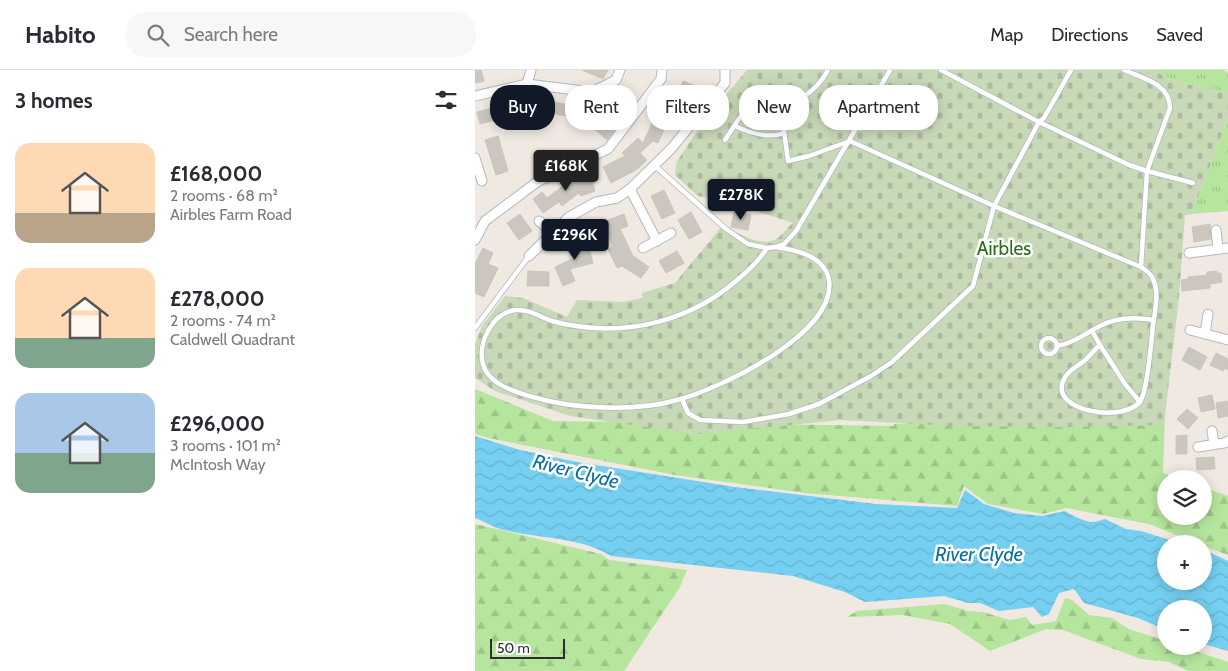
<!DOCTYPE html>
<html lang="en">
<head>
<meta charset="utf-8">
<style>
	:root { --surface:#fff; --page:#f7f7f7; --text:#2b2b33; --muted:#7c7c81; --line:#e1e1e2; --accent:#111827 }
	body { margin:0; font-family:Cabin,sans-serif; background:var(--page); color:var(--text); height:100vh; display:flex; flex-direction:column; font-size:19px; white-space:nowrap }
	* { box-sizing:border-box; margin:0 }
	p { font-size:16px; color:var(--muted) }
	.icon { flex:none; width:28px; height:28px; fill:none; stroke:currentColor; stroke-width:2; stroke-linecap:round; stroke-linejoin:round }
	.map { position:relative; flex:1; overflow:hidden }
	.side { display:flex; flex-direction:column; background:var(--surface); width:475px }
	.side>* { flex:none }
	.hud { position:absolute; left:15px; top:15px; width:475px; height:45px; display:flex; gap:10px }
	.buttons { position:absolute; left:682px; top:400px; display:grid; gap:10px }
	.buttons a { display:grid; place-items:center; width:55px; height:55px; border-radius:50%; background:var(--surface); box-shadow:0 2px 12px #0003; font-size:25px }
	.scale { position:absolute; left:15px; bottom:12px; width:75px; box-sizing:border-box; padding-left:5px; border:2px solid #2e2e2e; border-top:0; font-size:14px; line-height:18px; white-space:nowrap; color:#2e2e2e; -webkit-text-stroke:4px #fff; paint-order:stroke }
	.price { position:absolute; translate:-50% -42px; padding:0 11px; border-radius:5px; background:var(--accent); color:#fff; font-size:16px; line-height:32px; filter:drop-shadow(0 1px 2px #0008) }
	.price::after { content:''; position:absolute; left:50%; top:30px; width:15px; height:11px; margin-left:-8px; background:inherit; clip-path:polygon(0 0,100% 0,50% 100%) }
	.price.on { background:#222; color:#fff }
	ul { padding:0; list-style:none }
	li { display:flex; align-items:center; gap:15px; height:125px; padding:0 15px }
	li span { display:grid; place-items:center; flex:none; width:140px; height:100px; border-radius:15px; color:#555 }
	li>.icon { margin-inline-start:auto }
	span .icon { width:60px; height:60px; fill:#fffc; stroke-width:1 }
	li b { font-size:21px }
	h2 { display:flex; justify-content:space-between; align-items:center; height:60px; padding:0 15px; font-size:21px }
	.tag { padding:0 18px; border-radius:20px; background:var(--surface); box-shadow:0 2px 12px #0003; font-size:18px; line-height:45px }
	.tag.on { background:var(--accent); color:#fff }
	header { display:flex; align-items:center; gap:30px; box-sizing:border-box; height:70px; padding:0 25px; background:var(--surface); border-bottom:1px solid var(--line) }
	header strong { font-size:24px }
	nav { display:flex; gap:28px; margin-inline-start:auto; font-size:18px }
	.search { width:350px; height:45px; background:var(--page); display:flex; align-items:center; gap:12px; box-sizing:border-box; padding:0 18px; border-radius:20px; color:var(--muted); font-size:19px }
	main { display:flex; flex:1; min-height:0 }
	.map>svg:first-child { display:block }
	.forest { fill:url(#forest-firs) }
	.cemetery { fill:url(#cemetery-stones) }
	.park { fill:url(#park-tufts) }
	.water { fill:url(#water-waves) }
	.building { fill:#cbc7bf; stroke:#cbc5ba }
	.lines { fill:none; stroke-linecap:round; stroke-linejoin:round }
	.lane-casing { stroke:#b4b7c1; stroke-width:6 }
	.street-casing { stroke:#b4b7c1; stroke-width:11 }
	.lane { stroke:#fff; stroke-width:4.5 }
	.street { stroke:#fff; stroke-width:9 }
	.labels { text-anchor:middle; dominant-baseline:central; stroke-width:5; stroke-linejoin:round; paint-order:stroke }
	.park-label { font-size:19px; fill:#2c6e1b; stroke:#fff }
	.water-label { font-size:20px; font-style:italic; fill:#0d6fa3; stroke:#fff }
</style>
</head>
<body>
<header>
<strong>Habito</strong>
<div class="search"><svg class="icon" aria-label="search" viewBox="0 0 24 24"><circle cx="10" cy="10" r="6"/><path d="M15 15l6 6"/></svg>Search here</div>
<nav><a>Map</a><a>Directions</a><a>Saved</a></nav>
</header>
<main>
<section class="side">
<h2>3 homes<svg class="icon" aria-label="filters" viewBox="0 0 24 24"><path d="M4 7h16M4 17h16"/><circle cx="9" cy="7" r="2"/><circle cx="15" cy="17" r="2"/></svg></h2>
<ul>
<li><span style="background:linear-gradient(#ffd9b3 70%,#b9a48a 0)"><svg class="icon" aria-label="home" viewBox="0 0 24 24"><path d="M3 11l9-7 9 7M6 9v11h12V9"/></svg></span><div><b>£168,000</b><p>2 rooms · 68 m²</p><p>Airbles Farm Road</p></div></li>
<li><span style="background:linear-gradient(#ffd9b3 70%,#7fa58c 0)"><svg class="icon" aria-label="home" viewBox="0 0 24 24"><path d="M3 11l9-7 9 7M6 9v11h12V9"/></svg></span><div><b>£278,000</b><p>2 rooms · 74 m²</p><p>Caldwell Quadrant</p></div></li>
<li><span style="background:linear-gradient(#a9c7e8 60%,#7fa58c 0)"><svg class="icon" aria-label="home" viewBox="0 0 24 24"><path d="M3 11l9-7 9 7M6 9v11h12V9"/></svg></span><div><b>£296,000</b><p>3 rooms · 101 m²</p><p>McIntosh Way</p></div></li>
</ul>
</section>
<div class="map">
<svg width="753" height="601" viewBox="0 0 753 601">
	<defs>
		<pattern id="forest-firs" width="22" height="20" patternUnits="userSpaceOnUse" patternTransform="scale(1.25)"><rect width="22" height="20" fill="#b6e59e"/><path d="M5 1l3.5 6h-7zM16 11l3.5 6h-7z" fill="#9dc588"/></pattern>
		<pattern id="cemetery-stones" width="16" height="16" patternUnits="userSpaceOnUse" patternTransform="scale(1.25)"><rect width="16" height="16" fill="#c8d9b8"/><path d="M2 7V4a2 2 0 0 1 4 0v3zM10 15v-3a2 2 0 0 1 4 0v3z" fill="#acbb9e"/></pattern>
		<pattern id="park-tufts" width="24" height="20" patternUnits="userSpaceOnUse" patternTransform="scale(1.25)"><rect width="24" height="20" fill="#b6e59e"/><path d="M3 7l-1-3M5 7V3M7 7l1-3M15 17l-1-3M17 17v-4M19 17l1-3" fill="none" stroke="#9dc588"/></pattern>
		<pattern id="water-waves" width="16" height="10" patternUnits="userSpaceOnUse" patternTransform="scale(1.25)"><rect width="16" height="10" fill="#75cff0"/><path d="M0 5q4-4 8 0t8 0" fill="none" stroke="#66b2ce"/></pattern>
	</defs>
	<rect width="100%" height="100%" fill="#efe9e1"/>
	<g class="forest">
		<polygon points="0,319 78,351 419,356 419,354 690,343 688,403 703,409 691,409 691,446 729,446 729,418 753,426 753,485 729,476 729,474 723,474 674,454 591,438 568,444 513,434 489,416 482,436 330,423 200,405 13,368 0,364"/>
		<polygon points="0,454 126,484 134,490 212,500 205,517 149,601 0,601"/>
		<polygon points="590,528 597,530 614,545 637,548 654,559 691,571 691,576 705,576 753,592 753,601 713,601 694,592 666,589 588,560 571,559 515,581 475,554 428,545 372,547 382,541 470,534 493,541 508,542 534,550 551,547 557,555 581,551"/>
	</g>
	<path class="cemetery" d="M 272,0 L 675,0 L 707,13 L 753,22 L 753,48 L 717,144 L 710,145 L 704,227 L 689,355 L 596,357 L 479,356 L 366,350 L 221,364 L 95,346 L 20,321 L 0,308 L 0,274 L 7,256 L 30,226 L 48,228 L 92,247 L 102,230 L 148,232 L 168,228 L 167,223 L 200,213 L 248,155 C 263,163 288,180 304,167 C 309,163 313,157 318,153 L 257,133 L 223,126 L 200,105 L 201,93 L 228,52 Z"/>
	<g class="park">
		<polygon points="675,0 748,0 753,3 753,22 707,13"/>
		<polygon points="753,48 753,141 717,144"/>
	</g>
	<path class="water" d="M 0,366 L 45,380 L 102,392 L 260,417 L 401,434 L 482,438 L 490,420 L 509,434 L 539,443 L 567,446 L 590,441 C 595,445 611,452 617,452 C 621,452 626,450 630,449 L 651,459 L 666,461 L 707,474 L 691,474 L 691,511 L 729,511 L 729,480 L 753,491 L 753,581 L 729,574 L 729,539 L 691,539 L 691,560 L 663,548 L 609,533 L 599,519 L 584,523 L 574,544 L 567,547 L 558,537 L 524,541 L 505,533 L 493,533 L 469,526 L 390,532 L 370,522 L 318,506 L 136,486 C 104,466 61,469 25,459 C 16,456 8,451 0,448 Z"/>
	<g class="building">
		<polygon points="0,0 6,0 9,11 0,13"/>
		<polygon points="107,0 133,0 128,9"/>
		<polygon points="208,11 220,16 213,34 208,33 201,53 187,48 197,20 203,22"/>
		<polygon points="67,29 115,40 113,51 60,39 61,42 37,45 5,54 2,42 36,33"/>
		<polygon points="130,41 145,53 132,70 117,57"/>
		<polygon points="179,49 191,55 183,73 178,71 165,83 172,90 161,100 136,113 128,97 150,86 147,83 163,68 168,73"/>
		<polygon points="23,66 33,101 21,105 10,70"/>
		<polygon points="114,102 120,121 106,126 104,123 87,136 84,132 68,143 58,129 67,122 72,128 100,107"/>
		<polygon points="189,120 200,143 187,149 176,126"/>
		<polygon points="216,142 227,162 214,169 203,150"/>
		<polygon points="259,142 276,145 273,160 256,157"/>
		<polygon points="45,144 57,161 44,170 32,153"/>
		<polygon points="149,144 153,156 145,159 158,186 174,197 166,208 147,196 142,198 133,179 138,177 128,152"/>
		<polygon points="735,154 736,169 719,172 717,157"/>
		<polygon points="111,167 118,193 95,199 100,211 88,216 80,197 101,187 97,171"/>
		<polygon points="8,178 18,183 13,194 23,198 9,227 0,223 0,194"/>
		<polygon points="202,181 209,193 191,203 184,191"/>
		<polygon points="53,201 74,202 74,216 52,216"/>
		<polygon points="742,201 742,203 746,203 747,212 735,214 735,218 707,221 706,210 713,209 713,207 732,205 732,202"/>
		<polygon points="714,277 732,287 725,300 707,290"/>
		<polygon points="741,283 753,289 753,300 750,298 748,301 735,295"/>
		<polygon points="737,325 740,339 726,342 723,328"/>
		<polygon points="753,331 753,346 743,348 741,333"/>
		<polygon points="712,339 723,348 713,359 702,349"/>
		<polygon points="712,365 712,384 701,384 701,366"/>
		<polygon points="739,387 740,399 722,400 721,388"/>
	</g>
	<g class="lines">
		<defs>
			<g id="lane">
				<path d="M 353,0 C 347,11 338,21 328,27 C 320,31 311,32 306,39 L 313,91 L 334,86 L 375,71 L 519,136 L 666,197 L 672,101 L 654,95 L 564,52 L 466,0"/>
				<path d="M 649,0 C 668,8 695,14 695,38 L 672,101 L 718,113"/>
				<path d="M 260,56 C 275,63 293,69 309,63"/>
				<polyline points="250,70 265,47"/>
				<polyline points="179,95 251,159 273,174 292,178 301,177 309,174 321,161 415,0"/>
				<path d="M 292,178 C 284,191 272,202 261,211 C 217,249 158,265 101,256 C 93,255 84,253 77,251 C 65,247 54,239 41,240 C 18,242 2,273 8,294 C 13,314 40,322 58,327 C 98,339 161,342 202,330 C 244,319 362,264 354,210 C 350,186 321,180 301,177"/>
				<polyline points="0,258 54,186"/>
				<path d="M 617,261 L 625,275 C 619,280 614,287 609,291 C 602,297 593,300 589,309 C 572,342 652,354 666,330 C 673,317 676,273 678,255 C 680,241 685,220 677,207 C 675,203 669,199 666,197"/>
				<circle cx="574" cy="276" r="8"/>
				<polyline points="625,275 650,314 665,332"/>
				<path d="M 582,276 C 598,273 610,264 625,256 C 642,247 661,247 679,250"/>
				<polyline points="207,329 213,343 225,350 268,352 314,344 344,334 396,306 417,292 498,216 519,136 564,52 569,48 596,0"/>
			</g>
			<g id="street">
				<polyline points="52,14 56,0"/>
				<polyline points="0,26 52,14 117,22 141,10 145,0"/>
				<polyline points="0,88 7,111"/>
				<polyline points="155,119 182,171"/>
				<polyline points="64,151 78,163"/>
				<polyline points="741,160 743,178"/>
				<polyline points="0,170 10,151 62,112 133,79 186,9 187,0"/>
				<polyline points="168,178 196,163"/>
				<polyline points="714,183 753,178"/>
				<polyline points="54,186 94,147 121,132 142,128 155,119 196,79 250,13 250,0"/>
				<polyline points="715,260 753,270"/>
				<polyline points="730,264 733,244"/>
				<polyline points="737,361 739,374"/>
				<polyline points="723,377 749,373 753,371"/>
			</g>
		</defs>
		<use href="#lane" class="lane-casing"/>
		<use href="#street" class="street-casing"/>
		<use href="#lane" class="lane"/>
		<use href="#street" class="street"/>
	</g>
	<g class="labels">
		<g class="park-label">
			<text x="529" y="178">Airbles</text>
		</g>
		<g class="water-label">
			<text transform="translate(101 401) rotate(14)">River Clyde</text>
			<text x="504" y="484">River Clyde</text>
		</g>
	</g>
</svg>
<div class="buttons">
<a><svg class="icon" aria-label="layers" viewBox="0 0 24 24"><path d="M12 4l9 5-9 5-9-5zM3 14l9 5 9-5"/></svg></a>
<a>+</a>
<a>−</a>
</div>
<div class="scale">50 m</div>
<b class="price on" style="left:91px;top:122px">£168K</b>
<b class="price" style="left:266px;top:151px">£278K</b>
<b class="price" style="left:100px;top:191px">£296K</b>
<div class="hud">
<a class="tag on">Buy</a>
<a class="tag">Rent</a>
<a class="tag">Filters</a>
<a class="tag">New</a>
<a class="tag">Apartment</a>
</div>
</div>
</main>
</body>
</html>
